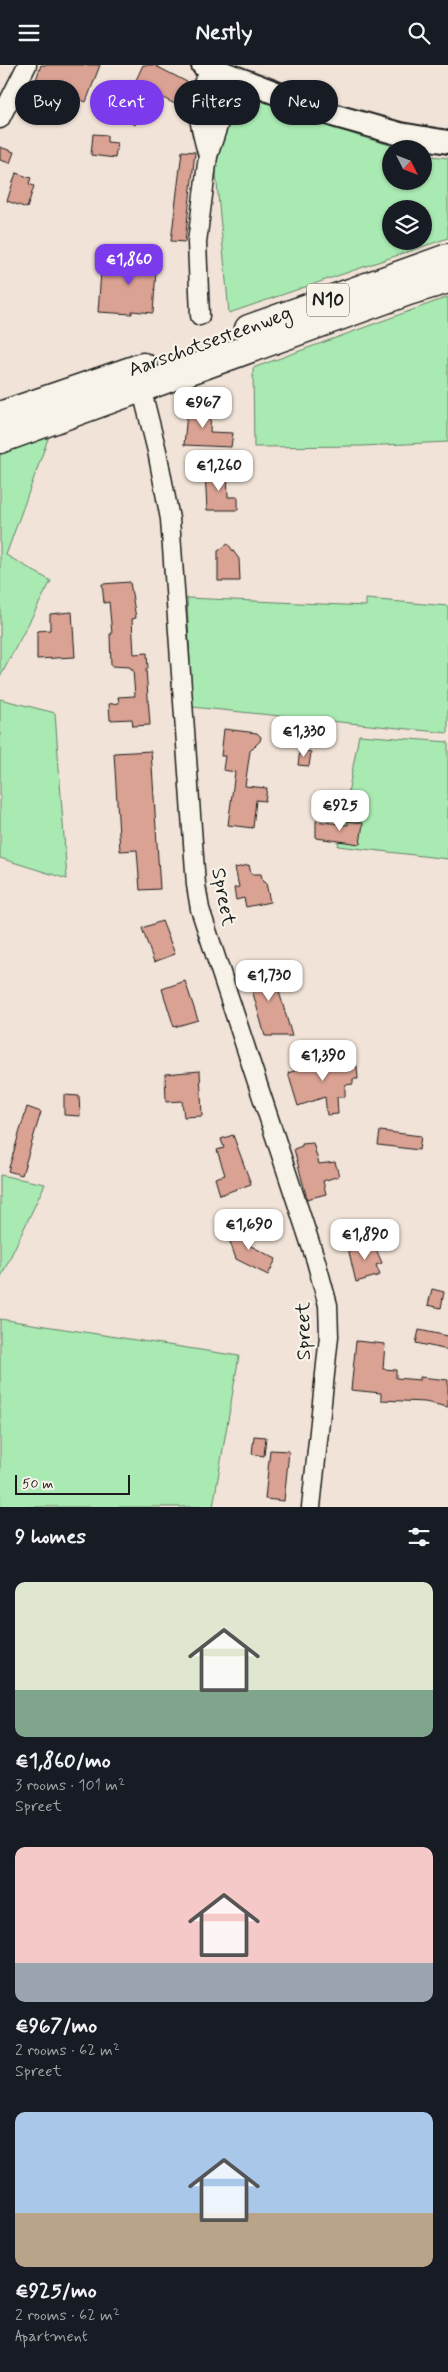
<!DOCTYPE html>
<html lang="en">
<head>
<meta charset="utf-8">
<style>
	:root { --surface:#171b24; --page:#242831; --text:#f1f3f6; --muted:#9ea1a6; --accent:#7c3aed }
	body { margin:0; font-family:Mynerve,sans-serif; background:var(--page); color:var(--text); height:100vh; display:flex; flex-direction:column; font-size:19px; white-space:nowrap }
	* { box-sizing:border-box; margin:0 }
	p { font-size:16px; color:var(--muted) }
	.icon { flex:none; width:28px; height:28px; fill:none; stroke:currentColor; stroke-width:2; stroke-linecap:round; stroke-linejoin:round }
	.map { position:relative; height:1442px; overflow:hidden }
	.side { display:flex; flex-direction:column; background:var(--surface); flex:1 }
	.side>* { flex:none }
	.hud { position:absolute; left:15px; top:15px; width:419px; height:45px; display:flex; gap:10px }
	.needle { width:32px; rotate:132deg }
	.fabs { position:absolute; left:382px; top:75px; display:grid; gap:10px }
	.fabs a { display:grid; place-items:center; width:50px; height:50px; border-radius:50%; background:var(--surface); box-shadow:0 1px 4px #0004; font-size:25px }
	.scale { position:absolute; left:15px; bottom:12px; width:115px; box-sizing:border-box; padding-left:5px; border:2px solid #1c1c1c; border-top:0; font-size:14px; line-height:18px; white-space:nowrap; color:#1c1c1c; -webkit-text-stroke:4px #f7f3e8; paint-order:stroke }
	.price { position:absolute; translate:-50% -42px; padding:0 11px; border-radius:10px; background:#fff; color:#222; font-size:16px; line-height:32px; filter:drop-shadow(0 1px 2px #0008) }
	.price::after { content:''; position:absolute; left:50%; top:30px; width:15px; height:11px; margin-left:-8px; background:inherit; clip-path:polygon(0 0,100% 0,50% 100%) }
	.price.current { background:var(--accent); color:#fff }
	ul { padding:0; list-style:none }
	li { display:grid; align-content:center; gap:10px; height:265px; padding:0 15px }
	li span { display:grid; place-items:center; height:155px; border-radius:10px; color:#555 }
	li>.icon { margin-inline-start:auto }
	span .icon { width:90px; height:90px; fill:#fffc; stroke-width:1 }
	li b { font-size:21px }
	h2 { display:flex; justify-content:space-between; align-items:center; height:60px; padding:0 15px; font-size:21px }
	.tag { padding:0 18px; border-radius:22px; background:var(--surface); box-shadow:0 1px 4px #0004; font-size:18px; line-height:45px }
	.tag.current { background:var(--accent); color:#fff }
	header { display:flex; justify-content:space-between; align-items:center; height:65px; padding:0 15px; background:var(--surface); font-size:22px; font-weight:700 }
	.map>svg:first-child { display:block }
	.green { fill:#a9eab2; stroke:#628367; fill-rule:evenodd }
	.building { fill:#daa293; stroke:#1c1c1c }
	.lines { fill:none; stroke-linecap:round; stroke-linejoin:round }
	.minor-casing { stroke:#1c1c1c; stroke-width:21 }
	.tertiary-casing { stroke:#1c1c1c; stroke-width:26 }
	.primary-casing { stroke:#1c1c1c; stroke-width:31 }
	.minor { stroke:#f7f3e8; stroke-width:18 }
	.tertiary { stroke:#f7f3e8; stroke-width:22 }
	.primary { stroke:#f7f3e8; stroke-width:28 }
	.labels { text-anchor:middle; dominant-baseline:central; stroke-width:4.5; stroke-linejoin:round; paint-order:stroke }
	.shield { fill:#f7f3e8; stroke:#5e5c59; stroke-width:1 }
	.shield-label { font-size:19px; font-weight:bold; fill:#1c1c1c }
	.street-label { font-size:20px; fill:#1c1c1c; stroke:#f7f3e8 }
</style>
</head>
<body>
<header><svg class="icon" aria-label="menu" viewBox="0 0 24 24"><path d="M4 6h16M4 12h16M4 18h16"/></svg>Nestly<svg class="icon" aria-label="search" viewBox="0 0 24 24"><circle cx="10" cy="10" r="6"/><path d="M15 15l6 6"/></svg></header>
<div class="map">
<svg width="448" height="1442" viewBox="0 0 448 1442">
	<rect width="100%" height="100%" fill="#f1e3d7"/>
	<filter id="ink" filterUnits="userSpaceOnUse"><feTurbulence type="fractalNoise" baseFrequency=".02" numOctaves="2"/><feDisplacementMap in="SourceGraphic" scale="10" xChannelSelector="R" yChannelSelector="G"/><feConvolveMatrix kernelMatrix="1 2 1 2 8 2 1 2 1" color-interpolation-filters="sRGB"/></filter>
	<g filter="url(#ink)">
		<g class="green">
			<path d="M 217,17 L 221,22 L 224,29 L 212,56 L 207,57 C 203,41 203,29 217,17 Z"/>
			<path d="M 238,24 L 356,70 L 403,84 L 391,84 L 391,116 L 424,116 L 424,90 L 448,93 L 448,173 L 229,248 L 215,97 ZM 391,144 L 424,144 L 424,176 L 391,176 Z"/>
			<polygon points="448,232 448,377 362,381 254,382 253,303"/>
			<polygon points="49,371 6,490 51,516 0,612 0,387"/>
			<polygon points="187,533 366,541 366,534 448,541 448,668 192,642"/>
			<polygon points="0,634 55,648 67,814 0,793"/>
			<polygon points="359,670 448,677 448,794 338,781"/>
			<polygon points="0,1110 45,1119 0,1214"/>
			<polygon points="0,1254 239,1291 213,1442 0,1442"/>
		</g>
		<g class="building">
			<polygon points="41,0 100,0 86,37 61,27 60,29 55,28 53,33 32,26"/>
			<polygon points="143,0 154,0 187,17 177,40 153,28 150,29 135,60 119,52"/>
			<polygon points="93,69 107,70 107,77 117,78 115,93 91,90"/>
			<polygon points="0,82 14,87 10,98 0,95"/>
			<polygon points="182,86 195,87 185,177 171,176"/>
			<polygon points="16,108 31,113 29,119 34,121 27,143 7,136"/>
			<polygon points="120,189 157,192 153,248 132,246 132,249 98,247 101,207 118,209"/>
			<polygon points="188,338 211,340 210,367 233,368 231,382 184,380"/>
			<polygon points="227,405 228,432 238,432 238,445 207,445 205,406"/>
			<polygon points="228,479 239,494 240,516 218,516 218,486"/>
			<polygon points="130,517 136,553 132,554 134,589 147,588 148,604 146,604 150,660 133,661 132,654 110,655 109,639 119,638 118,632 135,631 133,605 131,605 130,602 111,601 110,569 112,569 109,537 104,538 102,519"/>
			<polygon points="72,547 75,592 37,594 37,566 50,565 50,549"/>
			<polygon points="224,664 257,668 261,672 260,676 250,686 245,721 267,723 265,736 256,735 253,763 228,760 235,707 223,705 225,691 221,691"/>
			<polygon points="300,685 311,687 309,701 298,700"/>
			<polygon points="151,686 160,824 140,825 137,785 120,786 114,688"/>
			<polygon points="316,756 348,760 348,756 363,758 360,779 316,773"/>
			<polygon points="249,800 251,809 261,809 263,817 266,818 270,837 246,842 244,833 236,835 234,823 239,822 235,803"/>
			<polygon points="162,856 175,889 154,897 142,863"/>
			<polygon points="273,900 278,923 292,971 265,971 247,907"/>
			<polygon points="185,916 198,955 174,962 162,924"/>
			<polygon points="342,991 343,1002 357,1001 358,1014 353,1014 353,1019 345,1020 345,1032 337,1032 338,1049 327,1050 325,1032 298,1041 288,1008 322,997 321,993"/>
			<polygon points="200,1006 202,1051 184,1052 182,1036 166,1037 165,1009"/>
			<polygon points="64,1030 79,1031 80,1051 64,1050"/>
			<polygon points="27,1042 41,1047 22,1110 8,1106"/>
			<polygon points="380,1066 421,1071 419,1085 378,1080"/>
			<polygon points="233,1070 251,1119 220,1130 215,1113 225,1110 217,1085 224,1083 221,1074"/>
			<polygon points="313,1078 319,1099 335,1097 339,1111 323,1116 326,1129 307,1134 294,1084 302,1081 302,1079"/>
			<polygon points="242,1159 249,1180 276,1194 268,1210 236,1194 226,1165"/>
			<polygon points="372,1175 382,1198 376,1200 380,1210 356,1217 348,1183"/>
			<polygon points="432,1224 444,1227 441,1243 428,1240"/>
			<polygon points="419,1265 448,1271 448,1285 416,1278"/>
			<polygon points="356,1276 385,1279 383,1304 396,1305 396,1313 420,1315 420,1312 448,1315 448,1342 425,1337 381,1335 381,1328 351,1325"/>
			<polygon points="254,1371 266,1372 264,1391 252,1389"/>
			<polygon points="270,1385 289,1386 284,1436 265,1434"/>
		</g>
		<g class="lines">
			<defs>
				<g id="minor">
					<polyline points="0,54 27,0"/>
					<path d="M 208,91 C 203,73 194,42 200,25 C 203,16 208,12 213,5"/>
					<polyline points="200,251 197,177 208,91 234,13"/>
					<polyline points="139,314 157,386 170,454 196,820 200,844 316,1196 328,1240 329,1271 311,1442"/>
				</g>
				<polyline id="tertiary" points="203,0 336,51 400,69 448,77"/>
				<g id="primary">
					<polyline points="249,264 448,193"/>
					<polyline points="0,351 143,302"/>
					<polyline points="0,374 408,226 448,214"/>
				</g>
			</defs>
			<use href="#minor" class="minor-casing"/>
			<use href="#tertiary" class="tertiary-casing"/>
			<use href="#primary" class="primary-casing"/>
			<use href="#minor" class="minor"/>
			<use href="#tertiary" class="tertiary"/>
			<use href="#primary" class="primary"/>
		</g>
	</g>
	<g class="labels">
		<rect class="shield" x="307" y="218.5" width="42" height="33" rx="4"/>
		<g class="shield-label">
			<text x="328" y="235">N10</text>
		</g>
		<g class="street-label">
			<text transform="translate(210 277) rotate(-20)">Aarschotsesteenweg</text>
			<text transform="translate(223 832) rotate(79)">Spreet</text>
			<text transform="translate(304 1266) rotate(-91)">Spreet</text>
		</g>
	</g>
</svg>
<div class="fabs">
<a><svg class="needle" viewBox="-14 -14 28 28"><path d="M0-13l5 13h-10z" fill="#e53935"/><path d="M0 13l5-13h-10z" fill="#9ea1a6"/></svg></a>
<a><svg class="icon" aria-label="layers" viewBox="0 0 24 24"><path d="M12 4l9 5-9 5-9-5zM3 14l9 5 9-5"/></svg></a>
</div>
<div class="scale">50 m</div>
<b class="price current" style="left:129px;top:221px">€1,860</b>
<b class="price" style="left:203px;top:364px">€967</b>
<b class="price" style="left:219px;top:427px">€1,260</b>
<b class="price" style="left:304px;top:693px">€1,330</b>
<b class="price" style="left:340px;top:767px">€925</b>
<b class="price" style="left:269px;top:937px">€1,730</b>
<b class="price" style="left:323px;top:1017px">€1,390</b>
<b class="price" style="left:249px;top:1186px">€1,690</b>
<b class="price" style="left:365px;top:1196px">€1,890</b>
<div class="hud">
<a class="tag">Buy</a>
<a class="tag current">Rent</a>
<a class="tag">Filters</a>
<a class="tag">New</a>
</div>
</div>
<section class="side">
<h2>9 homes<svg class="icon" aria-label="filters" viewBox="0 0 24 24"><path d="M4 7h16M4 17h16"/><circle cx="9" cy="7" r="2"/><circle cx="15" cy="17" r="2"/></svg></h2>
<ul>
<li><span style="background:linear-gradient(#dfe7d0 70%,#7fa58c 0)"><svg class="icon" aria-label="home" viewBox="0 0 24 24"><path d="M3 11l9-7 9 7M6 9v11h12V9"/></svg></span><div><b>€1,860/mo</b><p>3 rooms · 101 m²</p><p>Spreet</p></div></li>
<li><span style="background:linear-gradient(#f6c9c9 75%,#9aa5b1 0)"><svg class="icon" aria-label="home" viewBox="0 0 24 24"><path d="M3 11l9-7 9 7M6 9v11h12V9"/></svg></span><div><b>€967/mo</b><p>2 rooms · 62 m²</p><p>Spreet</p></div></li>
<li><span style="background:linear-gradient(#a9c7e8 65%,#b9a48a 0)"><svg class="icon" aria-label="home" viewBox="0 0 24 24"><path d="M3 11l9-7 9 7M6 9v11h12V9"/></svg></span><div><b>€925/mo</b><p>2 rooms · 62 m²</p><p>Apartment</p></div></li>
</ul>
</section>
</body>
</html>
